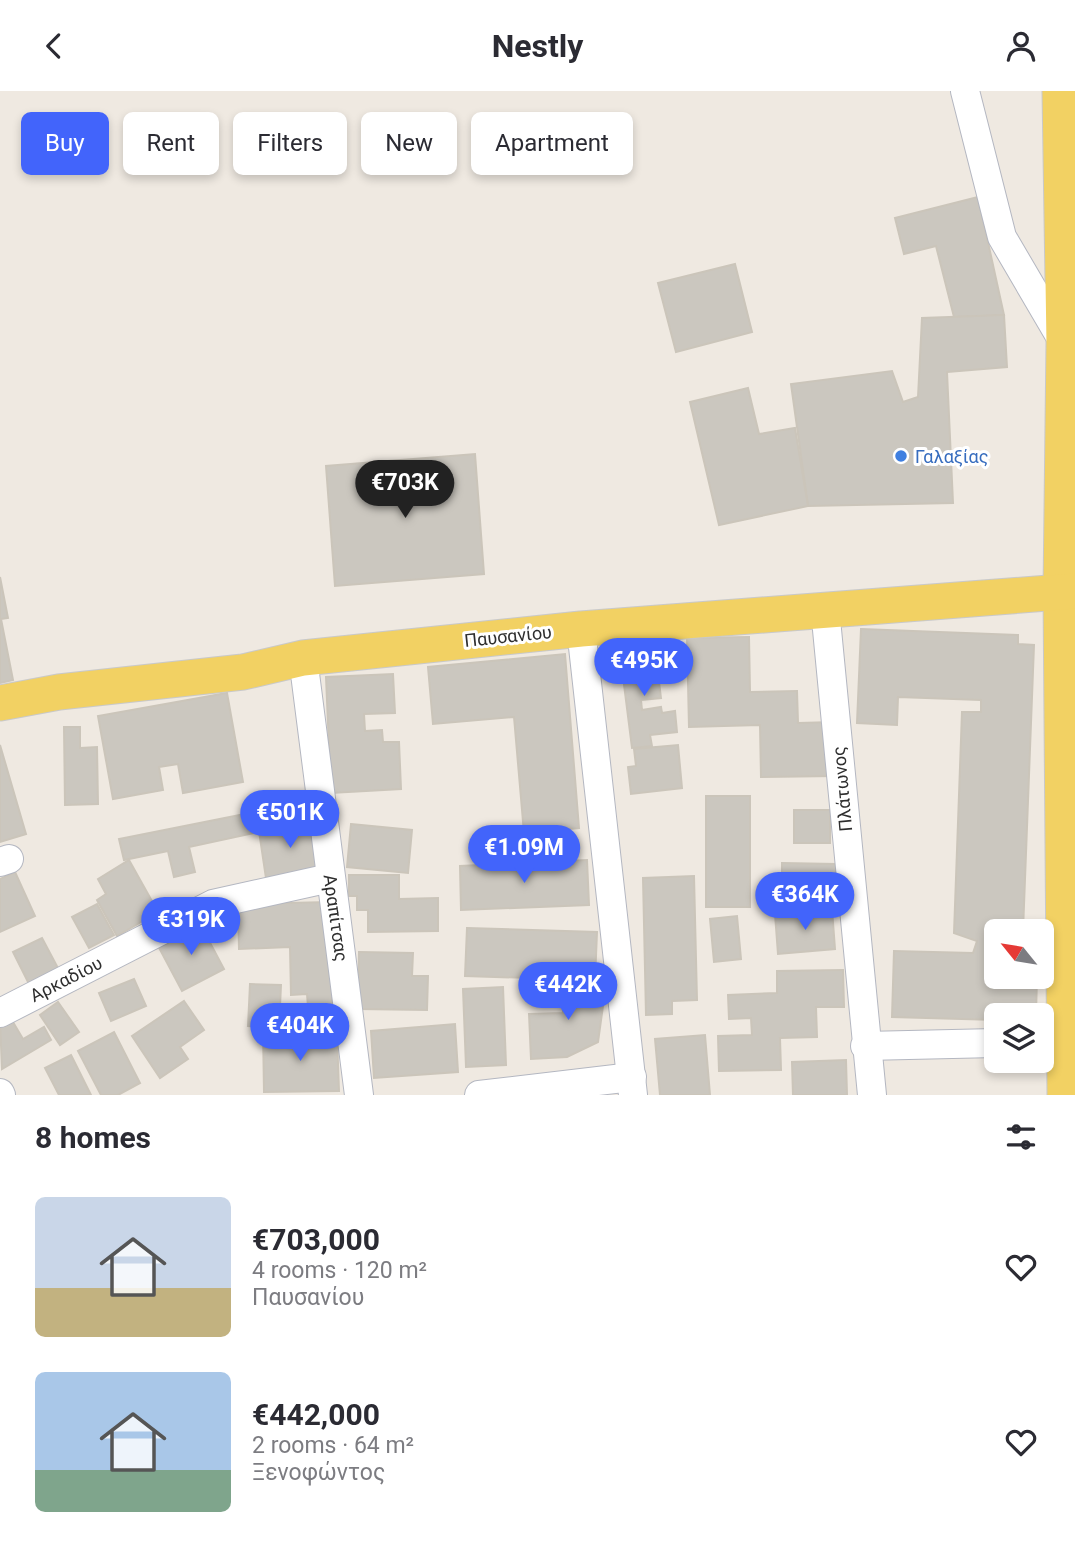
<!DOCTYPE html>
<html lang="en">
<head>
<meta charset="utf-8">
<style>
	:root { --surface:#fff; --page:#f2f2f3; --text:#2b2b33; --muted:#7c7c81; --accent:#4264fb }
	body { margin:0; font-family:Roboto,sans-serif; background:var(--page); color:var(--text); height:100vh; display:flex; flex-direction:column; font-size:26px; white-space:nowrap }
	* { box-sizing:border-box; margin:0 }
	p { font-size:23px; color:var(--muted) }
	.icon { flex:none; width:38px; height:38px; fill:none; stroke:currentColor; stroke-width:2; stroke-linecap:round; stroke-linejoin:round }
	.map { position:relative; height:1004px; overflow:hidden }
	.side { display:flex; flex-direction:column; background:var(--surface); flex:1 }
	.side>* { flex:none }
	.guide { position:absolute; left:21px; top:21px; width:700px; height:63px; display:flex; gap:14px }
	.needle { width:46px; rotate:300deg }
	.controls { position:absolute; left:984px; top:828px; display:grid; gap:14px }
	.controls a { display:grid; place-items:center; width:70px; height:70px; border-radius:10px; background:var(--surface); box-shadow:0 4px 10px #0003; font-size:35px }
	.price { position:absolute; translate:-50% -60px; padding:0 16px; border-radius:24px; background:var(--accent); color:#fff; font-size:23px; line-height:46px; filter:drop-shadow(0 2px 4px #0008) }
	.price::after { content:''; position:absolute; left:50%; top:42px; width:21px; height:16px; margin-left:-10px; background:inherit; clip-path:polygon(0 0,100% 0,50% 100%) }
	.price.on { background:#222; color:#fff }
	ul { padding:0; list-style:none }
	li { display:flex; align-items:center; gap:21px; height:175px; padding:0 35px }
	li span { display:grid; place-items:center; flex:none; width:196px; height:140px; border-radius:10px; color:#555 }
	li>.icon { margin-inline-start:auto }
	span .icon { width:84px; height:84px; fill:#fffc; stroke-width:1 }
	li b { font-size:30px }
	h2 { display:flex; justify-content:space-between; align-items:center; height:84px; padding:0 35px; font-size:30px }
	.pill { padding:0 24px; border-radius:10px; background:var(--surface); box-shadow:0 4px 10px #0003; font-size:24px; line-height:63px }
	.pill.on { background:var(--accent); color:#fff }
	header { display:flex; justify-content:space-between; align-items:center; height:91px; padding:0 35px; background:var(--surface); font-size:32px; font-weight:700 }
	.map>svg:first-child { display:block }
	.building { fill:#cbc7bf; stroke:#cbc5ba; stroke-width:2 }
	.lines { fill:none; stroke-linecap:round; stroke-linejoin:round }
	.minor-casing { stroke:#b4b7c1; stroke-width:30 }
	.major-casing { stroke:#c9c9c9; stroke-width:37 }
	.minor { stroke:#fff; stroke-width:28 }
	.major { stroke:#f2d163; stroke-width:35 }
	.shop-dot { fill:#3f7fe0; stroke:#fff; stroke-width:2.5 }
	.labels { text-anchor:middle; dominant-baseline:central; stroke-width:6; stroke-linejoin:round; paint-order:stroke }
	.shop-label { font-size:18px; fill:#366cbe; stroke:#fff; text-anchor:start }
	.street-label { font-size:18px; fill:#2e2e2e; stroke:#fff }
</style>
</head>
<body>
<header><svg class="icon" aria-label="back" viewBox="0 0 24 24"><path d="M15 5l-7 7 7 7"/></svg>Nestly<svg class="icon" aria-label="person" viewBox="0 0 24 24"><circle cx="12" cy="8" r="4"/><path d="M4 21q1-7 8-7t8 7"/></svg></header>
<div class="map">
<svg width="1075" height="1004" viewBox="0 0 1075 1004">
	<rect width="100%" height="100%" fill="#efe9e1"/>
	<g class="building">
		<polygon points="978,106 1004,224 954,226 936,155 904,163 895,127"/>
		<polygon points="735,173 752,241 676,261 658,192"/>
		<polygon points="1004,224 1007,276 947,281 953,412 808,415 791,293 892,280 903,311 918,306 922,227"/>
		<polygon points="748,297 759,343 795,337 808,415 719,434 690,311"/>
		<polygon points="475,363 484,483 335,495 326,375"/>
		<polygon points="0,486 8,527 1,528 13,589 0,592"/>
		<polygon points="861,538 1018,544 1018,553 1034,554 1023,840 996,840 996,886 1037,886 1036,924 996,924 996,929 892,926 894,860 973,862 977,850 954,842 962,621 981,621 981,609 898,606 897,634 857,632"/>
		<polygon points="749,546 750,601 797,600 798,632 834,631 835,685 761,686 760,634 689,636 687,547"/>
		<polygon points="655,558 661,607 641,609 642,619 661,616 662,622 675,620 677,641 650,644 652,655 632,657 620,562"/>
		<polygon points="565,563 579,737 524,742 514,626 433,633 428,576"/>
		<polygon points="393,583 395,622 364,623 365,640 382,639 383,651 399,651 401,698 331,702 326,586"/>
		<polygon points="227,602 243,691 183,702 178,673 159,676 163,699 113,708 98,625"/>
		<polygon points="64,636 80,636 80,657 97,656 98,713 65,714"/>
		<polygon points="0,654 26,743 0,751"/>
		<polygon points="678,654 682,697 631,703 628,676 636,675 634,658"/>
		<rect x="706" y="705" width="44" height="111"/>
		<rect x="794" y="719" width="36" height="33"/>
		<polygon points="250,722 254,742 189,756 195,781 174,786 168,760 124,769 119,748"/>
		<polygon points="315,731 322,778 266,787 259,740"/>
		<polygon points="351,733 412,739 408,782 347,776"/>
		<polygon points="129,769 158,821 117,845 97,809 106,803 98,788"/>
		<polygon points="587,769 589,814 461,819 460,775"/>
		<polygon points="782,772 836,773 835,806 782,806"/>
		<polygon points="15,781 35,825 0,841 0,788"/>
		<polygon points="349,784 399,784 399,808 438,807 438,840 368,841 368,819 357,819 357,805 349,805"/>
		<polygon points="694,785 697,909 672,910 672,923 646,924 643,787"/>
		<polygon points="330,811 333,938 297,939 296,916 308,916 307,903 291,904 290,856 239,858 238,813"/>
		<polygon points="97,813 114,844 89,857 72,826"/>
		<polygon points="832,818 835,858 778,863 775,823"/>
		<polygon points="737,825 741,868 714,871 710,828"/>
		<polygon points="199,831 224,878 182,900 157,853"/>
		<polygon points="467,837 597,841 595,889 465,885"/>
		<polygon points="42,847 59,879 29,893 13,861"/>
		<polygon points="359,861 413,862 412,885 428,885 427,919 358,918"/>
		<polygon points="843,879 844,916 816,916 817,946 780,947 781,979 719,980 718,945 752,944 751,927 729,928 728,904 777,902 777,880"/>
		<polygon points="134,888 146,915 111,930 99,902"/>
		<polygon points="562,888 595,889 603,915 598,951 567,966 531,968 529,923 563,922"/>
		<polygon points="250,893 281,894 279,937 248,935"/>
		<polygon points="503,896 506,974 466,976 463,898"/>
		<polygon points="184,910 204,939 180,956 188,968 160,987 132,945"/>
		<polygon points="58,911 79,941 60,954 40,924"/>
		<polygon points="10,926 23,948 44,936 51,949 2,978 0,931"/>
		<polygon points="455,933 458,981 374,987 371,940"/>
		<polygon points="263,939 285,939 285,946 337,945 339,1000 264,1001"/>
		<polygon points="114,941 140,992 118,1004 101,1004 78,960"/>
		<polygon points="705,944 710,1004 660,1004 655,948"/>
		<polygon points="71,964 91,1004 59,1004 45,977"/>
		<polygon points="846,969 847,1004 793,1004 792,971"/>
	</g>
	<g class="lines">
		<defs>
			<g id="minor">
				<polyline points="965,0 1002,146 1064,252"/>
				<polyline points="825,518 872,1004"/>
				<polyline points="581,538 633,1004"/>
				<polyline points="303,567 359,1004"/>
				<polyline points="0,771 9,768"/>
				<polyline points="0,922 213,813 330,787"/>
				<polyline points="865,955 996,952"/>
				<polyline points="0,1002 1,1004"/>
				<polyline points="479,1004 632,986"/>
			</g>
			<g id="major">
				<polyline points="1060,0 1064,252 1061,501 1065,1004"/>
				<polyline points="0,612 59,601 243,581 303,567 581,538 1075,500"/>
			</g>
		</defs>
		<use href="#minor" class="minor-casing"/>
		<use href="#major" class="major-casing"/>
		<use href="#minor" class="minor"/>
		<use href="#major" class="major"/>
	</g>
	<circle class="shop-dot" cx="901" cy="365" r="7"/>
	<g class="labels">
		<g class="shop-label">
			<text x="915" y="365">Γαλαξίας</text>
		</g>
		<g class="street-label">
			<text transform="translate(508 545) rotate(-6)">Παυσανίου</text>
			<text transform="translate(842 698) rotate(-95)">Πλάτωνος</text>
			<text transform="translate(336 827) rotate(82)">Αραπίτσας</text>
			<text transform="translate(66 888) rotate(-27)">Αρκαδίου</text>
		</g>
	</g>
</svg>
<div class="controls">
<a><svg class="needle" viewBox="-14 -14 28 28"><path d="M0-13l5 13h-10z" fill="#e53935"/><path d="M0 13l5-13h-10z" fill="#7c7c81"/></svg></a>
<a><svg class="icon" aria-label="layers" viewBox="0 0 24 24"><path d="M12 4l9 5-9 5-9-5zM3 14l9 5 9-5"/></svg></a>
</div>
<b class="price on" style="left:405px;top:429px">€703K</b>
<b class="price" style="left:644px;top:607px">€495K</b>
<b class="price" style="left:290px;top:759px">€501K</b>
<b class="price" style="left:524px;top:794px">€1.09M</b>
<b class="price" style="left:805px;top:841px">€364K</b>
<b class="price" style="left:191px;top:866px">€319K</b>
<b class="price" style="left:568px;top:931px">€442K</b>
<b class="price" style="left:300px;top:972px">€404K</b>
<div class="guide">
<a class="pill on">Buy</a>
<a class="pill">Rent</a>
<a class="pill">Filters</a>
<a class="pill">New</a>
<a class="pill">Apartment</a>
</div>
</div>
<section class="side">
<h2>8 homes<svg class="icon" aria-label="filters" viewBox="0 0 24 24"><path d="M4 7h16M4 17h16"/><circle cx="9" cy="7" r="2"/><circle cx="15" cy="17" r="2"/></svg></h2>
<ul>
<li><span style="background:linear-gradient(#c9d6e8 65%,#c2b280 0)"><svg class="icon" aria-label="home" viewBox="0 0 24 24"><path d="M3 11l9-7 9 7M6 9v11h12V9"/></svg></span><div><b>€703,000</b><p>4 rooms · 120 m²</p><p>Παυσανίου</p></div><svg class="icon" aria-label="heart" viewBox="0 0 24 24"><path d="M12 20l-8-8c-3-5 5-10 8-4 3-6 11-1 8 4z"/></svg></li>
<li><span style="background:linear-gradient(#a9c7e8 70%,#7fa58c 0)"><svg class="icon" aria-label="home" viewBox="0 0 24 24"><path d="M3 11l9-7 9 7M6 9v11h12V9"/></svg></span><div><b>€442,000</b><p>2 rooms · 64 m²</p><p>Ξενοφώντος</p></div><svg class="icon" aria-label="heart" viewBox="0 0 24 24"><path d="M12 20l-8-8c-3-5 5-10 8-4 3-6 11-1 8 4z"/></svg></li>
</ul>
</section>
</body>
</html>
